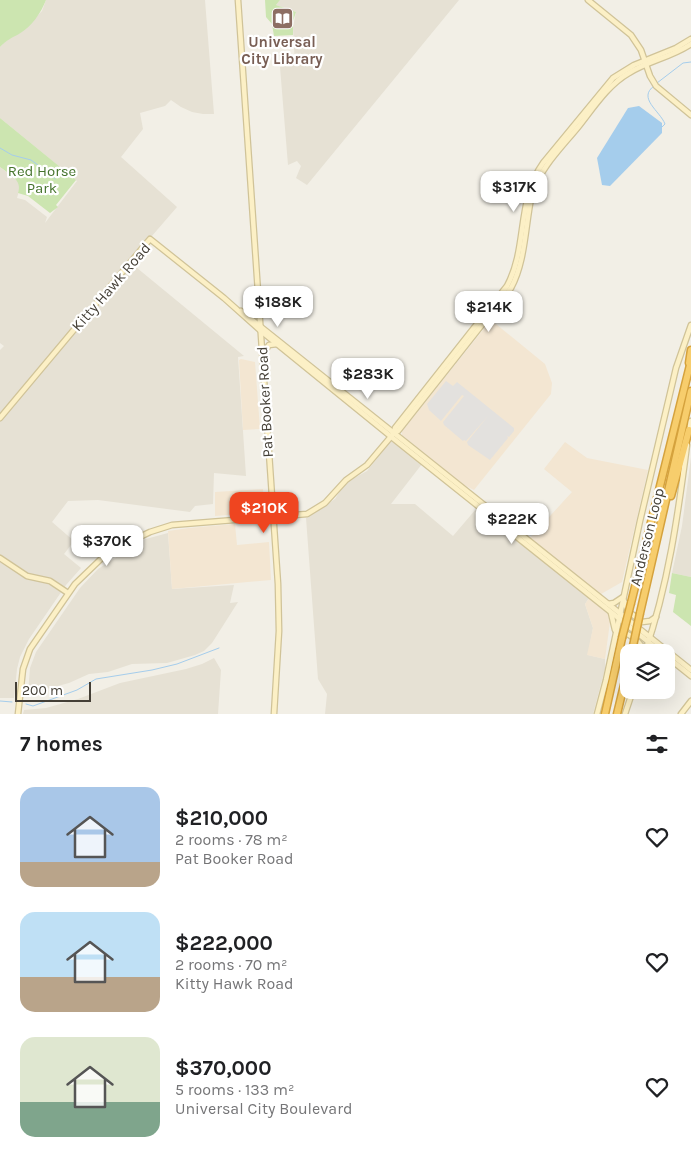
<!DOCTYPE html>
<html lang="en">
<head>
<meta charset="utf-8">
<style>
	:root { --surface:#fff; --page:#f2f2f2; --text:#202124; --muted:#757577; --accent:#ef4520 }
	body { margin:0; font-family:Karla,sans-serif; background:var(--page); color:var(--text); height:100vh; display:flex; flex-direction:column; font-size:19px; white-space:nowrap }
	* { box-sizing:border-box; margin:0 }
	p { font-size:16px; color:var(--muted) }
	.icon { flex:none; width:28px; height:28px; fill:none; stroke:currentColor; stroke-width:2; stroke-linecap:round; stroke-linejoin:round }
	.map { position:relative; height:714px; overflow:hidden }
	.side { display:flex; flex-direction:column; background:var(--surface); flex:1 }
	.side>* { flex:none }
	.fabs { position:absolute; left:620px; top:644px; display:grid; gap:10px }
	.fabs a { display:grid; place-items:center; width:55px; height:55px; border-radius:10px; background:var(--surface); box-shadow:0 5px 20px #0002; font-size:25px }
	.scale { position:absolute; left:15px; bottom:12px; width:76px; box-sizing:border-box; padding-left:5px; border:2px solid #443f36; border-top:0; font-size:14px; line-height:18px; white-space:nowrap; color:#443f36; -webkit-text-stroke:4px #fff; paint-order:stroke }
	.price { position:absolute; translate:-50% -42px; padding:0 11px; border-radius:10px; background:#fff; color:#222; font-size:16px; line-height:32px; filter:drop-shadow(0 1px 2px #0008) }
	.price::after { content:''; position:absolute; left:50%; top:30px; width:15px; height:11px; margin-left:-8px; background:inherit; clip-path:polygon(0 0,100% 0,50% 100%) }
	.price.active { background:var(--accent); color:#fff }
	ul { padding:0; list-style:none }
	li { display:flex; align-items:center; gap:15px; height:125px; padding:0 20px }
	li span { display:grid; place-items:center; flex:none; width:140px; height:100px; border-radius:15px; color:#555 }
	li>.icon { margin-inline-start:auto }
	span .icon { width:60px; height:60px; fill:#fffc; stroke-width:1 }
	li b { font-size:21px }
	h2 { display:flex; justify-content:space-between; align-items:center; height:60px; padding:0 20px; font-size:21px }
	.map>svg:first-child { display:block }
	.residential { fill:#e6e1d4 }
	.commercial { fill:#f3e6d2 }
	.green { fill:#cce5b0 }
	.parking { fill:#e3e1de }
	.water { fill:#a5cdec }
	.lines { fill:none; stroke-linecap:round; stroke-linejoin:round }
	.stream { stroke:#a5cdec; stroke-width:1 }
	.secondary-casing { stroke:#d0c398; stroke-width:7 }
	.highway-casing { stroke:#d5a23d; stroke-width:9 }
	.secondary { stroke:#fcf0c6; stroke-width:4.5 }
	.highway { stroke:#f7cd6c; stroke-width:6 }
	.highway-bridge-casing { stroke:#d5a23d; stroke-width:9; stroke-linecap:butt }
	.highway-bridge { stroke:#f7cd6c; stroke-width:6 }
	.labels { text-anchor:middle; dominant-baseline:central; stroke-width:4.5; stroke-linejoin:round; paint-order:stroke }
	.education-label { font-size:15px; font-weight:bold; fill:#785e54; stroke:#fff }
	.park-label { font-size:15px; fill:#45732c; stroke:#fff }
	.street-label { font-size:15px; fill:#443f36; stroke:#fff }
</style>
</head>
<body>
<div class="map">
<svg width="691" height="714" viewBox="0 0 691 714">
	<rect width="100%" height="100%" fill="#f2efe6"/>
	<g class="residential">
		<polygon points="46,0 205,0 214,114 203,114 192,112 181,107 171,100 165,106 140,113 143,129 121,157 177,207 106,289 131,263 244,356 238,357 246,476 214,473 213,504 195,506 190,512 98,500 68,501 52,522 74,541 64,554 81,568 66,585 29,639 20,657 17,669 14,698 0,698 0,350 4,346 0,343 0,167 19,182 20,187 17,198 25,200 47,217 45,223 77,181 0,118 0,47 8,38 20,33 42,11"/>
		<polygon points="280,0 459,0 307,185 296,178 301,166 297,161 288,165 280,67 295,65 293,27 296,12 276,5"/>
		<polygon points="391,441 422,464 391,504 415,504 453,536 476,509 589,598 585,604 593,628 588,655 605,659 605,669 593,714 325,714 327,694 318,679 306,518 335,499 345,483 367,471"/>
		<polygon points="691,457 691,577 672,573 682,526"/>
		<polygon points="168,533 172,589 234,585 230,603 238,602 212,643 204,651 195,655 167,663 132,664 108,672 89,674 69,683 28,694 30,668 36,652 80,588 98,569 126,551 125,548 142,540"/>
		<polygon points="214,658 221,670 218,714 23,714 24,710 46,708 78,699 120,683 186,669 202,664"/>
	</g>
	<g class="commercial">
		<polygon points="491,320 545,364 552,383 551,394 474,490 464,485 402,435 402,431"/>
		<polygon points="241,359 255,362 260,429 243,430 239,360"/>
		<polygon points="565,442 587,458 648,470 622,582 601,594 529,539 572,492 544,469"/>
		<polygon points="263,489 264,512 215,516 215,492"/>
		<polygon points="235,524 237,545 269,542 271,580 172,589 168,531 189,528"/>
		<polygon points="589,598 608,614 610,622 605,659 587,655 593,628 585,604"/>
	</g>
	<g class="green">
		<path d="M 0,0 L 46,0 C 41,13 32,26 19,34 C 11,38 7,40 0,47 Z"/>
		<polygon points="265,0 280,0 276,5 296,12 293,21 293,35 274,36 272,24 266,17"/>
		<path d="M 0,118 L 76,180 L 56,205 L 58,207 L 50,213 L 28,196 L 18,193 C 23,180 9,174 0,167 Z"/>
		<polygon points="672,573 691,577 691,626 673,612 676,595 669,593"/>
	</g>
	<g class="parking">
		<polygon points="446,381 453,386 457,382 514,428 514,431 509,437 507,436 508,438 490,460 468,445 467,442 488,416 466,441 464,440 463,441 444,425 443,422 464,396 462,395 441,421 429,410 427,404"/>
		<polygon points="503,504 530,526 543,513 548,518 531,536 498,510"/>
	</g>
	<polygon class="water" points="639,106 662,123 662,133 610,186 602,185 597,158 628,108"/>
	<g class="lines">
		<g class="stream">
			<polyline points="657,83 683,63 691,62"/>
			<path d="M 654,86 C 637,98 660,111 665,124 L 662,127"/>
			<polyline points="0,148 12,155 31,160 50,174"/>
			<polyline points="53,177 55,179"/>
			<polyline points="0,701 12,702"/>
			<polyline points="26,704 33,706 77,690 96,679 152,670 177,664 219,648"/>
		</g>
		<defs>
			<g id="secondary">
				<polyline points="238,0 278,584 279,631 274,714"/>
				<polyline points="588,0 631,35 641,50 650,76 656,86 691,115"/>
				<polyline points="241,311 691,670"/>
				<polyline points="246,314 253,311 258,303"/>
				<polyline points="263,354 269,345 277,344"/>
				<polyline points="0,418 150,239 224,298 261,331 394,439 661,652"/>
				<polyline points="689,432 691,421"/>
				<path d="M 394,433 L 398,431 L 511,288 C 526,260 525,225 532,194 C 540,168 562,147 579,126 C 594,107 608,85 629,73 C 648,61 672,57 691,44"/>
				<polyline points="0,558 27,576 50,581 68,593"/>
				<polyline points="624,601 628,611 642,622 650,621 656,617"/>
				<polyline points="608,604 614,603 623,597"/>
				<polyline points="611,613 615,630"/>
				<path d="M 623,632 C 631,635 642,643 644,652"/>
				<path d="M 645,652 C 668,586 678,515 687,445"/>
				<polyline points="666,656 691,676"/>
				<path d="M 18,714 L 23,669 L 30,649 L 75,584 L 102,558 L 117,548 L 150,532 L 172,525 L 307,514 L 325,503 L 346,480 L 367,465 L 394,433 L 395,428 L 507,286 C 528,247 516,201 543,163 L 613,78 L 634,65 L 676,48 L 691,39"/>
				<polyline points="597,714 606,680 640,521 676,368 691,325"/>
				<polyline points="625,714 633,690"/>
				<polyline points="681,714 691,701"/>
			</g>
			<g id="highway">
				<polyline points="689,363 691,350"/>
				<polyline points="671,496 689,430"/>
				<polyline points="631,603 691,361"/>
				<polyline points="640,613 691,391"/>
				<polyline points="605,714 622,638"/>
				<polyline points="617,714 629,664"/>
			</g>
		</defs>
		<use href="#secondary" class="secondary-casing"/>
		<use href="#highway" class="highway-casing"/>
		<use href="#secondary" class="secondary"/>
		<use href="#highway" class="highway"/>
		<defs>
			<g id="highway-bridge">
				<polyline points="622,638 631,603"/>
				<polyline points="633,646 640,613"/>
			</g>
		</defs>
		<use href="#highway-bridge" class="highway-bridge-casing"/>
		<use href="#highway-bridge" class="highway-bridge"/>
	</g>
	<defs>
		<symbol id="library-square" viewBox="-11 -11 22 22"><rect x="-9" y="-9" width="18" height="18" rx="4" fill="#8d6e63" stroke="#fff"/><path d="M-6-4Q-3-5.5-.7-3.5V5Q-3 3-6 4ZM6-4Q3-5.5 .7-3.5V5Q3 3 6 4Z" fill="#fff"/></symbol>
	</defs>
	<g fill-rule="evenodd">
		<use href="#library-square" x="270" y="6" width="25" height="25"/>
	</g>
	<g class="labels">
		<g class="education-label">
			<text x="282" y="42">Universal<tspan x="282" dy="17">City Library</tspan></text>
		</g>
		<g class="park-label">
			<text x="42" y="171">Red Horse<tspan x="42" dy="17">Park</tspan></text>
		</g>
		<g class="street-label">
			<text transform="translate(111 287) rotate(-49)">Kitty Hawk Road</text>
			<text transform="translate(265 402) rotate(-93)">Pat Booker Road</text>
			<text transform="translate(647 537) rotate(-76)">Anderson Loop</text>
		</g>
	</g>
</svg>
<div class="fabs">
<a><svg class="icon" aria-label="layers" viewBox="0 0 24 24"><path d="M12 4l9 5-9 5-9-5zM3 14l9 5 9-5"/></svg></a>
</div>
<div class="scale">200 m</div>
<b class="price" style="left:514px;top:213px">$317K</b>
<b class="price" style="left:278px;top:328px">$188K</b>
<b class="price" style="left:489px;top:333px">$214K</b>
<b class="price" style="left:368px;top:400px">$283K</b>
<b class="price active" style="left:264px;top:534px">$210K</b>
<b class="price" style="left:512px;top:545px">$222K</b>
<b class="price" style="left:107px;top:567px">$370K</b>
</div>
<section class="side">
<h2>7 homes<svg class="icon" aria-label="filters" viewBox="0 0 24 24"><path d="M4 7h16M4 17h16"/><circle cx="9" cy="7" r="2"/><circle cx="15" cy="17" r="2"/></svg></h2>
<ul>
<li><span style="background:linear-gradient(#a9c7e8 75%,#b9a48a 0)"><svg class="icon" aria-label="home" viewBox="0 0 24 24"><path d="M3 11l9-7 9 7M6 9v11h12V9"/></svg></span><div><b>$210,000</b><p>2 rooms · 78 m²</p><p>Pat Booker Road</p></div><svg class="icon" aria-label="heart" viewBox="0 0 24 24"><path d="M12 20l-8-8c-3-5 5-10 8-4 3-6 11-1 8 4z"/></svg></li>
<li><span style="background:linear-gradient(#bfe0f5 65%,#b9a48a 0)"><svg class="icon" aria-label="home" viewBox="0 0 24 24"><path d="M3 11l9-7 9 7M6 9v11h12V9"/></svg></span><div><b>$222,000</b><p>2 rooms · 70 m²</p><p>Kitty Hawk Road</p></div><svg class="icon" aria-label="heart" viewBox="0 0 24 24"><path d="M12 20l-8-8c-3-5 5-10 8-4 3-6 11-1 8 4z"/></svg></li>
<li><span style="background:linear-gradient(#dfe7d0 65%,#7fa58c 0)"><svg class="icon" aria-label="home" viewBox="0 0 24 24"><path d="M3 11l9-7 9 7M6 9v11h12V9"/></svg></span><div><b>$370,000</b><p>5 rooms · 133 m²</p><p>Universal City Boulevard</p></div><svg class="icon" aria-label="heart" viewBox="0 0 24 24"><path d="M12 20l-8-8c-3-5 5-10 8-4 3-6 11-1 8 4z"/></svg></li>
</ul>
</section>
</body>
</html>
